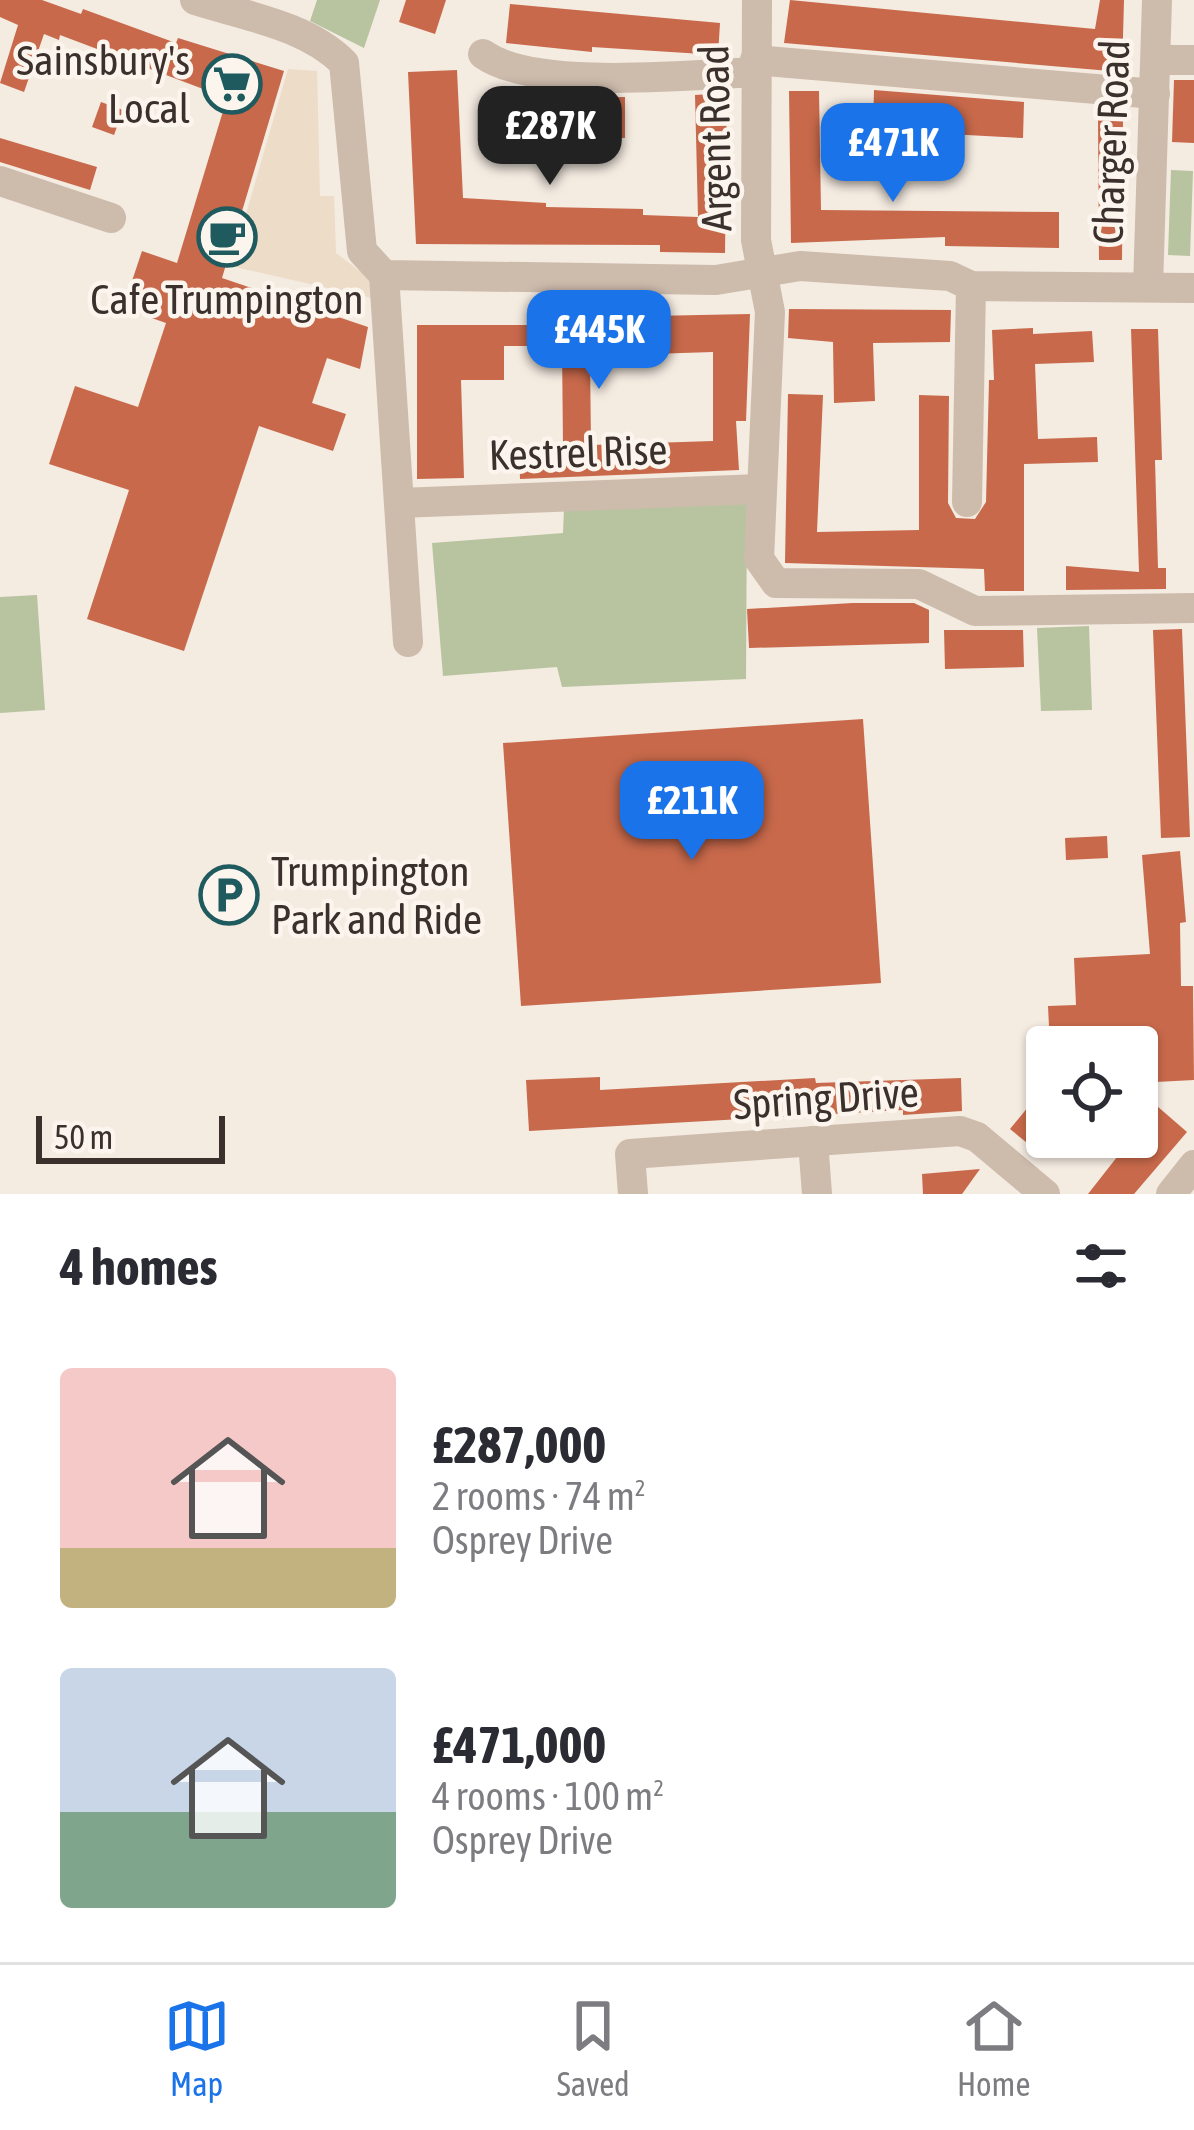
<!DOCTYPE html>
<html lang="en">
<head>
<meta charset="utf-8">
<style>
	:root { --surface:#fff; --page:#f2f2f3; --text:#2b2b33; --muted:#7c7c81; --line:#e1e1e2; --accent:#1a73e8 }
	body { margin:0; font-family:"Asap Condensed",sans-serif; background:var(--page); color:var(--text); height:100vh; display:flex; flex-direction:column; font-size:45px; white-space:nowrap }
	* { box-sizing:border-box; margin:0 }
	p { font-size:39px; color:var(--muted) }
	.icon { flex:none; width:66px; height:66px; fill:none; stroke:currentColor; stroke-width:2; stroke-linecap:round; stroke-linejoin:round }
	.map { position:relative; height:1194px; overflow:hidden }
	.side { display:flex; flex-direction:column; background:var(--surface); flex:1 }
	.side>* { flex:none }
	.controls { position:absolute; left:1026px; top:1026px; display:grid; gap:24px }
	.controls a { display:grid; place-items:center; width:132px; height:132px; border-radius:12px; background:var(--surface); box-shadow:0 3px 9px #0004; font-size:60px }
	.scale { position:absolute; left:36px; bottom:30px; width:189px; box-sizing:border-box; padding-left:12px; border:6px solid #3b302b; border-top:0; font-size:33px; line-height:42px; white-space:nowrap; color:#3b302b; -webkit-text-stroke:9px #fbf5ee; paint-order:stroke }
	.price { position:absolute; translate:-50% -102px; padding:0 27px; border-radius:24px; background:var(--accent); color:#fff; font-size:39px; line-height:78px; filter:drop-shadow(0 3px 6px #0008) }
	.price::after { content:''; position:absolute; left:50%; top:72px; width:36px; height:27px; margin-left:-18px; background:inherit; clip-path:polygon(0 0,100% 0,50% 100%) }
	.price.selected { background:#222; color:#fff }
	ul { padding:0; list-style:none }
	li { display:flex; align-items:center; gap:36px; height:300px; padding:0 60px }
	li span { display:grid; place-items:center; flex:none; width:336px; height:240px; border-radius:12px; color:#555 }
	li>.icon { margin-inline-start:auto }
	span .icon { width:144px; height:144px; fill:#fffc; stroke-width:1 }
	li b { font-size:51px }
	h2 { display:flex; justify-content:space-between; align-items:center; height:144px; padding:0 60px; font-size:51px }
	.tab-bar { display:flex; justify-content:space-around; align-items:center; height:168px; border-top:3px solid var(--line); background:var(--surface); font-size:33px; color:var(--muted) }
	.tab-bar a { display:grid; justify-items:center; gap:6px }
	.tab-bar .selected { color:var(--accent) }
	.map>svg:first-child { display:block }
	.green { fill:#b8c4a0 }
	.plaza { fill:#ecdcc8 }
	.building { fill:#c8694b; fill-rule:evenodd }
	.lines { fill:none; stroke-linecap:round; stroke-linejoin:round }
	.street { stroke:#cdbbac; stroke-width:30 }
	.labels { text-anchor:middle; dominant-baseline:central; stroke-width:9; stroke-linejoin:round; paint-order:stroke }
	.poi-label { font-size:42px; fill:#3b302b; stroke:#fbf5ee; text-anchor:end }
	.street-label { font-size:42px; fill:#3b302b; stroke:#fbf5ee }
</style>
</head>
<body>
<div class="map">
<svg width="1194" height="1194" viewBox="0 0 1194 1194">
	<rect width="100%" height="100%" fill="#f4ebe1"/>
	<g class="green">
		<polygon points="317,0 380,0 364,48 310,21"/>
		<polygon points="1171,170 1193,171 1190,256 1168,255"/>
		<polygon points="747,502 746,679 562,687 557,667 443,676 432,543 563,533 564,508"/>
		<polygon points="37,595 45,710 0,713 0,597"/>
		<polygon points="1089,626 1092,710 1041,711 1037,628"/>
	</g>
	<polygon class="plaza" points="288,69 317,71 320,196 334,196 336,253 373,281 372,298 231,266"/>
	<g class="building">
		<polygon points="0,0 42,0 81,14 83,9 176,43 178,38 284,71 222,278 368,327 360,369 327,358 312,403 346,414 333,451 259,426 184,651 87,619 129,490 49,464 75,386 138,407 166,323 123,308 142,251 177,263 227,98 60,35 59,40 44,34 24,92 0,83 18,25 0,17"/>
		<polygon points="406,0 446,0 435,34 399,22"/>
		<polygon points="790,0 1095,29 1100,0 1124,0 1122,72 784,43"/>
		<polygon points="510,4 720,23 718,55 592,47 592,52 506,43"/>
		<polygon points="457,70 463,198 546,203 546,207 643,209 643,215 698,217 695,95 727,93 725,253 660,252 660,245 416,244 408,72"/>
		<polygon points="1174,80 1194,80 1194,143 1172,142"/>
		<polygon points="874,90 1024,102 1023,138 873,130"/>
		<polygon points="789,91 819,91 821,210 1059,212 1059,248 945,246 945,237 791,243"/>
		<polygon points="625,97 625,138 550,140 549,98"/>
		<polygon points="101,102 123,110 114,135 92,127"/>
		<polygon points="1098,118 1123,119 1122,260 1099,260"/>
		<polygon points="0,138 97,167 90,190 0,162"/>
		<polygon points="789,309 951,310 950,342 873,343 875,401 834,403 833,342 788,338"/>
		<path d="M 601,312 L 601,317 L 750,314 L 746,421 L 736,421 L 739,470 L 520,479 L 519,449 L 563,447 L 562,346 L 504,346 L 504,380 L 461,380 L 464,478 L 417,479 L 417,325 L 538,325 L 538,313 ZM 713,352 L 713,441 L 591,445 L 590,356 Z"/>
		<polygon points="1033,328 1033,334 1092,331 1094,362 1035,364 1038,439 1097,437 1098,462 1024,464 1024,591 985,591 984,569 785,563 788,394 823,395 817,532 919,530 919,395 949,396 948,503 956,518 975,519 986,502 989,380 994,380 992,330"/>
		<polygon points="1131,329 1158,329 1162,460 1155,460 1158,568 1166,568 1166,589 1066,590 1066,566 1139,572"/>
		<polygon points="853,603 914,603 929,610 929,643 749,648 747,609"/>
		<polygon points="1182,629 1190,837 1161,838 1153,630"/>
		<polygon points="944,630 1023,630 1024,667 945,669"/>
		<polygon points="863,719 881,983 521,1006 503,743"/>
		<polygon points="1107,836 1108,858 1066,860 1065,838"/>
		<polygon points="1180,851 1186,922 1180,923 1181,986 1193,986 1194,1080 1137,1083 1137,1047 1050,1047 1048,1006 1076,1005 1074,958 1150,954 1142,855"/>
		<polygon points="600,1077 600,1090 815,1078 816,1083 961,1078 962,1111 903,1115 903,1110 529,1131 526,1080"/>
		<polygon points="1047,1084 1047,1128 1032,1147 1010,1129"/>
		<polygon points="1157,1106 1187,1132 1134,1194 1088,1194"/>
		<polygon points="980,1169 962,1194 923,1194 922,1174"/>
	</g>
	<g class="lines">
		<g class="street">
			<path d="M 195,0 C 245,16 306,25 344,63 L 362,251 L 384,275 L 716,280 L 800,266 L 950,276 L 971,286 L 1194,288"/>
			<polyline points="757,0 756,240 770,312 759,559 776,583 919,584 975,611 1194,608"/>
			<path d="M 483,54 C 534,91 689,75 755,72"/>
			<polyline points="755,60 1155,94"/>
			<polyline points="1156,60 1194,60"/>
			<polyline points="0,181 111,218"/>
			<polyline points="384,275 408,642"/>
			<polyline points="1148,287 1157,0"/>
			<polyline points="967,502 971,286"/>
			<polyline points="399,503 760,489"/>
			<polyline points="813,1141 817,1194"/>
			<polyline points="633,1194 630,1154 960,1131 977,1137 1045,1194"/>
			<polyline points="1171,1194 1194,1165"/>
		</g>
	</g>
	<defs>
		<symbol id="supermarket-ring" viewBox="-11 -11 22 22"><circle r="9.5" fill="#fbf5ee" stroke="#1f5a5e" stroke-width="1.5"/><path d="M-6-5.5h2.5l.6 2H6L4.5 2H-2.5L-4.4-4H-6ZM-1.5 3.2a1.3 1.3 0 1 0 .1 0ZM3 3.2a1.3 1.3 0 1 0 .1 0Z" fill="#1f5a5e"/></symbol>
		<symbol id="cafe-ring" viewBox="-11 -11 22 22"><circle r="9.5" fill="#fbf5ee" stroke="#1f5a5e" stroke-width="1.5"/><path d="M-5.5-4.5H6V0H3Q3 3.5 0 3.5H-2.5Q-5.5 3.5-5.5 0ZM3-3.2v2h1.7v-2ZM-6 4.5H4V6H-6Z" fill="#1f5a5e"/></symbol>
		<symbol id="parking-ring" viewBox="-11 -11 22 22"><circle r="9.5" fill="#fbf5ee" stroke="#1f5a5e" stroke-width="1.5"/><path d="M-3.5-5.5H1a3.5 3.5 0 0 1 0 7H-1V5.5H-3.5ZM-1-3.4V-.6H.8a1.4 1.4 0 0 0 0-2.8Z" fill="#1f5a5e"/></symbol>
	</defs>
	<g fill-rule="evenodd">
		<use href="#supermarket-ring" x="199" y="51" width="66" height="66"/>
		<use href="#cafe-ring" x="194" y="204" width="66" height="66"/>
		<use href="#parking-ring" x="196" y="862" width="66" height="66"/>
	</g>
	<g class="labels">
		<g class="poi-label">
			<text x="190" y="60">Sainsbury's<tspan x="190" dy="48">Local</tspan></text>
			<text x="227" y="299" text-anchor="middle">Cafe Trumpington</text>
			<text x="271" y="871" text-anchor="start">Trumpington<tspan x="271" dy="48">Park and Ride</tspan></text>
		</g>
		<g class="street-label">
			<text transform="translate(715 138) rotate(-91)">Argent Road</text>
			<text transform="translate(1111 142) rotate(-88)">Charger Road</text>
			<text transform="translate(578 452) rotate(-2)">Kestrel Rise</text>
			<text transform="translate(826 1098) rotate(-4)">Spring Drive</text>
		</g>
	</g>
</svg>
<div class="controls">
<a><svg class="icon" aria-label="locate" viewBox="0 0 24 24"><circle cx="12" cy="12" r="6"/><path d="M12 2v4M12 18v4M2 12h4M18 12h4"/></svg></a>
</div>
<div class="scale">50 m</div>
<b class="price selected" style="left:550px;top:188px">£287K</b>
<b class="price" style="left:893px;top:205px">£471K</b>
<b class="price" style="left:599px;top:392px">£445K</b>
<b class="price" style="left:692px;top:863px">£211K</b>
</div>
<section class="side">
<h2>4 homes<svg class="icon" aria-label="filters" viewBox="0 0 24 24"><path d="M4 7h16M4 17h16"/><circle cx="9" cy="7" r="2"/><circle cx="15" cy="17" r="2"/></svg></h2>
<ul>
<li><span style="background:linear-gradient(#f6c9c9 75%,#c2b280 0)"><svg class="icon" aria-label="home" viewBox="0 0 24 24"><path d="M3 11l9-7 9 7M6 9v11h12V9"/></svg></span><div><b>£287,000</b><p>2 rooms · 74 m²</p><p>Osprey Drive</p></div></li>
<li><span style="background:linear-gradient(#c9d6e8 60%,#7fa58c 0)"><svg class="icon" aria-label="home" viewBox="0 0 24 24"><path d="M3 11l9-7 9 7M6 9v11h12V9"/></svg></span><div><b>£471,000</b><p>4 rooms · 100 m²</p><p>Osprey Drive</p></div></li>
</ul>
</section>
<nav class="tab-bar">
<a class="selected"><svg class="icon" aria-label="map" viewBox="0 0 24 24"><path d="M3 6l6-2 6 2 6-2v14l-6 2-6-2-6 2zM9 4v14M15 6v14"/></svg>Map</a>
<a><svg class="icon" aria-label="saved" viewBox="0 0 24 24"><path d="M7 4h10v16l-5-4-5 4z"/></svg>Saved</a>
<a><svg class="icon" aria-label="home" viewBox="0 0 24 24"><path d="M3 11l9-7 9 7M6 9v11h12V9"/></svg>Home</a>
</nav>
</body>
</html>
